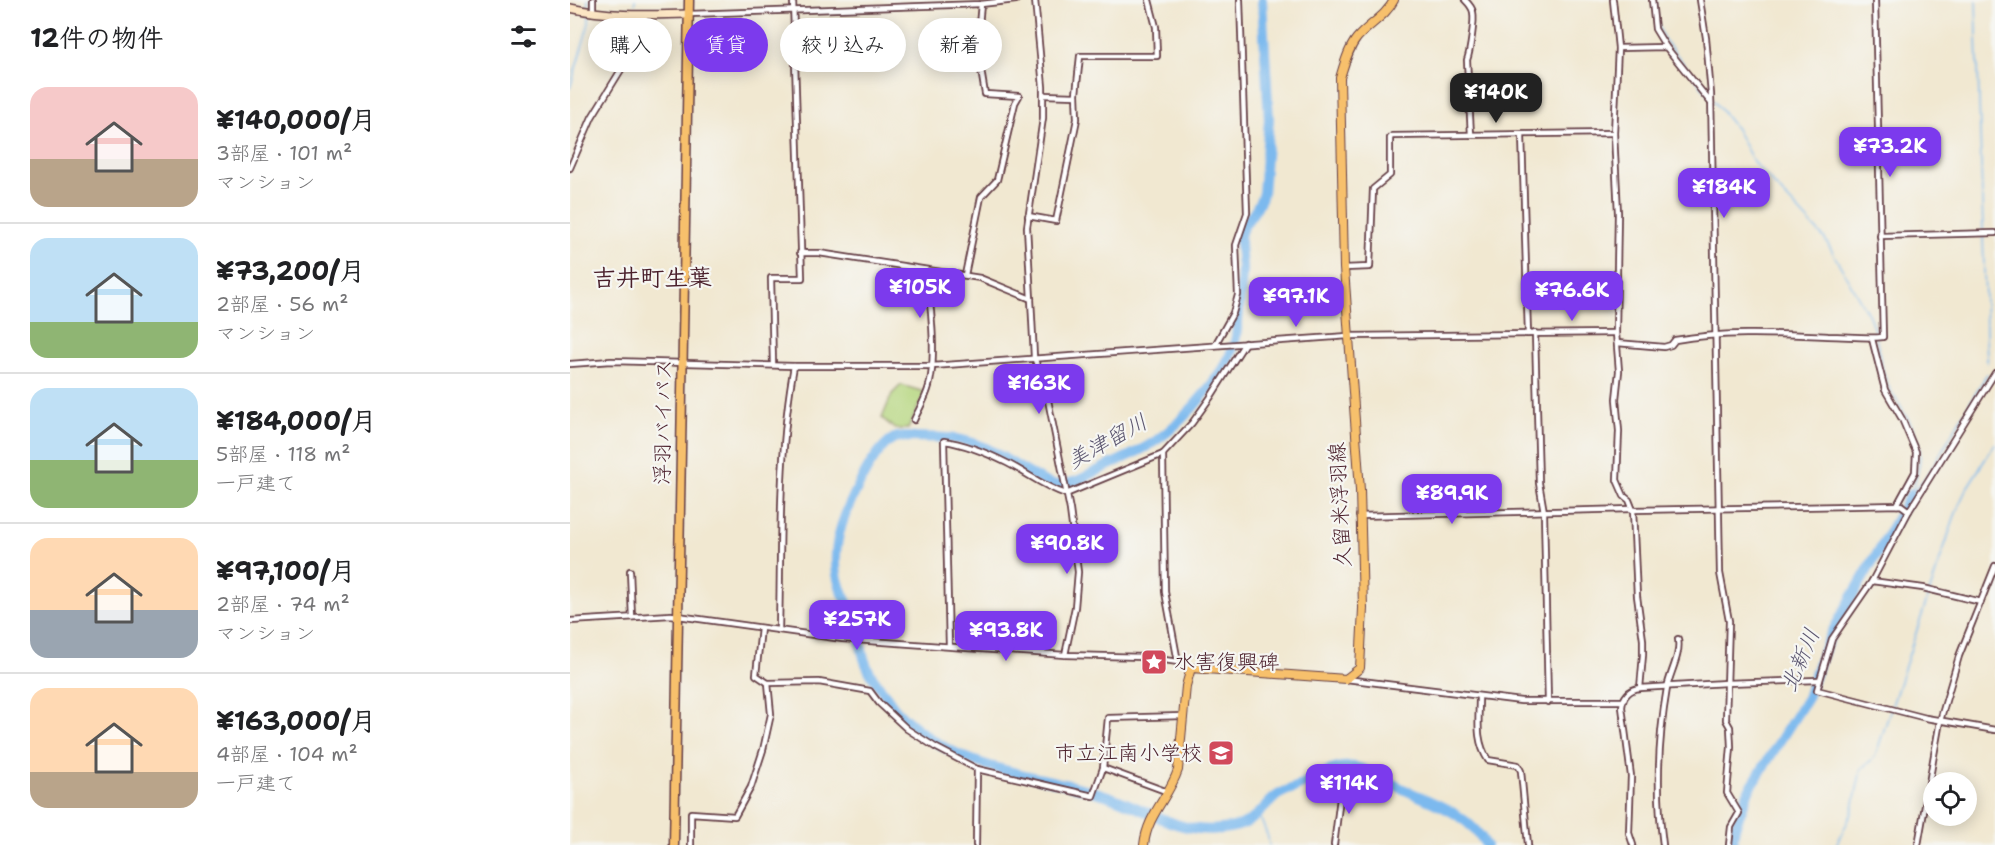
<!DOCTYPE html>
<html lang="ja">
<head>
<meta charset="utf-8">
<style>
	:root { --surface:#fff; --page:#f6f6f6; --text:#202124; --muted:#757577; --line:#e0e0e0; --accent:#7c3aed }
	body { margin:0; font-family:"Shantell Sans","Klee One",sans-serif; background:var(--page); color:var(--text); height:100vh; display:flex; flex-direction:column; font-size:22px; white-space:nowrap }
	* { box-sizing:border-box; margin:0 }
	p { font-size:20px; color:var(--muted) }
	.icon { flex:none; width:33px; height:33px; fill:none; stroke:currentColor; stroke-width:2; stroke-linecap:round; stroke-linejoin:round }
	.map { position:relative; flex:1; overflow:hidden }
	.side { display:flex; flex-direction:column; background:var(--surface); width:570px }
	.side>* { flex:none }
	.guide { position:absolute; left:18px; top:18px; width:570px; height:54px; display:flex; gap:12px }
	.buttons { position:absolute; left:1353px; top:772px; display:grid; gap:12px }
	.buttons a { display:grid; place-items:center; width:54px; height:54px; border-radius:50%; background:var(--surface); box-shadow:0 3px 15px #0003; font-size:30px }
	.price { position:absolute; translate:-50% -51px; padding:0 14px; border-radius:12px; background:var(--accent); color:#fff; font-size:20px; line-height:39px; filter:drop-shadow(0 2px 3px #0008) }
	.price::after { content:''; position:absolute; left:50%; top:36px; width:18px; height:14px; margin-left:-9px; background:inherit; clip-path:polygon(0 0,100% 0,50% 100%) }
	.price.active { background:#222; color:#fff }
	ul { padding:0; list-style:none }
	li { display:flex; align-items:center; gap:18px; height:150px; padding:0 30px }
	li+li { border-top:2px solid var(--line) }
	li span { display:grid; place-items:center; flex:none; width:168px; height:120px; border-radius:18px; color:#555 }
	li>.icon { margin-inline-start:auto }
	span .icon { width:72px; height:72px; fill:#fffc; stroke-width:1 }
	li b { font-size:26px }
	h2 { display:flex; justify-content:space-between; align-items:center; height:72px; padding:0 30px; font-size:26px }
	.pill { padding:0 21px; border-radius:27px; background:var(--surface); box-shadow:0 3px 15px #0003; font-size:21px; line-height:54px }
	.pill.active { background:var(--accent); color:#fff }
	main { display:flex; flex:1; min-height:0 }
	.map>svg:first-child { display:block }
	.green { fill:#b5d67e; stroke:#807a54; stroke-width:1.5 }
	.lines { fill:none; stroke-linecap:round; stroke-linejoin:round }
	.stream { stroke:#7bb9ee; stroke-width:1.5 }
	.river { stroke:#7bb9ee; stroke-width:10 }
	.street-casing { stroke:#633d44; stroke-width:8 }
	.secondary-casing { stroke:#633d44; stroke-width:10 }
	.primary-casing { stroke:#633d44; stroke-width:10 }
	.highway-casing { stroke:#633d44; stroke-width:11 }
	.street { stroke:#fff; stroke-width:4.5 }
	.secondary { stroke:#fce6c4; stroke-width:7 }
	.primary { stroke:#f7c06c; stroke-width:8 }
	.highway { stroke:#f7c06c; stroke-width:8 }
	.labels { text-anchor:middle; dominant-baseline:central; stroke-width:4.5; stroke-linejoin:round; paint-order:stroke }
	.street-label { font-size:21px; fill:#4a1f2b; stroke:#f6f6f2 }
	.poi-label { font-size:21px; fill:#4a1f2b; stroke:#f6f6f2; text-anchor:start }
	.water-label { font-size:22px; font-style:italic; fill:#5b556f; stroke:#f6f6f2 }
	.quarter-label { font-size:24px; font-weight:bold; fill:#4a1f2b; stroke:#f6f6f2 }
</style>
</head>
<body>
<main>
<section class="side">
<h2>12件の物件<svg class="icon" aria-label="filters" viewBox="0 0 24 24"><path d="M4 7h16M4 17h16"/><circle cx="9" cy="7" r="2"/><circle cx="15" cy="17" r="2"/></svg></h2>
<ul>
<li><span style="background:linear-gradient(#f6c9c9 60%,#b9a48a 0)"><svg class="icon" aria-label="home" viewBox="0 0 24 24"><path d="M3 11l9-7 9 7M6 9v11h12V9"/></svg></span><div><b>¥140,000/月</b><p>3部屋 · 101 m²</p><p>マンション</p></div></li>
<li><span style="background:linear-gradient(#bfe0f5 70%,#8fb573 0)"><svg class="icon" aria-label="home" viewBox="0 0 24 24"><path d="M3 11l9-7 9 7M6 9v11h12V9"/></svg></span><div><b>¥73,200/月</b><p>2部屋 · 56 m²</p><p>マンション</p></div></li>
<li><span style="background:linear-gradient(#bfe0f5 60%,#8fb573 0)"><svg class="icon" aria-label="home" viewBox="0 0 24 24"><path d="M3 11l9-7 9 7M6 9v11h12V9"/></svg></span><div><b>¥184,000/月</b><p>5部屋 · 118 m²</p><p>一戸建て</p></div></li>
<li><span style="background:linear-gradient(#ffd9b3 60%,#9aa5b1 0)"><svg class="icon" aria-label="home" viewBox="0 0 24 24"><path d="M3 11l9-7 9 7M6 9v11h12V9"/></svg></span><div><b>¥97,100/月</b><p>2部屋 · 74 m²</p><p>マンション</p></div></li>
<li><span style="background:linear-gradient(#ffd9b3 70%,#b9a48a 0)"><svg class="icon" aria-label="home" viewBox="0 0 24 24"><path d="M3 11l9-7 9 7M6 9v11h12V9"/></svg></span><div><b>¥163,000/月</b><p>4部屋 · 104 m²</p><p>一戸建て</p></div></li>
</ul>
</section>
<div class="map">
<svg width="1425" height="845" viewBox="0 0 1425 845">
	<rect width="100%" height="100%" fill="#f6f6f2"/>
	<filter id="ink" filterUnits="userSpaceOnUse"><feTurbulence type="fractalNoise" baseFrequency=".0167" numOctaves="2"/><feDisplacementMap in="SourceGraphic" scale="12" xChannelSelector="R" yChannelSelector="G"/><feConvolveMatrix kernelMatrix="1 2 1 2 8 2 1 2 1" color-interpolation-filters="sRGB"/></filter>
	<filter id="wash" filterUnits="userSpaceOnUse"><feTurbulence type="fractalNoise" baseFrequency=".008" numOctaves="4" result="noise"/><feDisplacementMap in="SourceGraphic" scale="24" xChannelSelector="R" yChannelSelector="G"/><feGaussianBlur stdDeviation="1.35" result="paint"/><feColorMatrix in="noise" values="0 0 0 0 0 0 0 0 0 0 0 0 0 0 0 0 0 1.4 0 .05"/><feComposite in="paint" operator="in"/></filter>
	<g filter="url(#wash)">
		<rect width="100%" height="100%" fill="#f1e8d1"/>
		<polygon class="green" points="331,385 355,392 338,429 325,429 312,418 322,394"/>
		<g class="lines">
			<g class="stream">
				<polyline points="18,0 18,9"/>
				<polyline points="65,0 65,4"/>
				<polyline points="1086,0 1087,22 1093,38 1139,95"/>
				<polyline points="1406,0 1413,230"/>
				<polyline points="0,88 19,23 19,13"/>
				<path d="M 1144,101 L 1166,129 L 1184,163 L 1255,239 L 1299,316 C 1309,338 1308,361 1317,383 C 1321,393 1328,402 1333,411 C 1354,444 1354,458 1341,494"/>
				<polyline points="1413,235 1417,363"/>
				<polyline points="1344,491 1359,473 1417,374"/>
				<polyline points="689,815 698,837 699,845"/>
				<polyline points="1266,845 1282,813 1291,769 1305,757 1384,518 1395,491 1425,444"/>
			</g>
			<g class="river">
				<path d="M 692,0 L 699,120 L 693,193 C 689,210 677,218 671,232 C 668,243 672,258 672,269 C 671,291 669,315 666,337 C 660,370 614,421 587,440 C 570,452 550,460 531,469 C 515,477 501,486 484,485 C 472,484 431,455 416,448 C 387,434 358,438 327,437 C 304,444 275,511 269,534 C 264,555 264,576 274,596 C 278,605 284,612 287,622 C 291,636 290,650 296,664 C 301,677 309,686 317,697 C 326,712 337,721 350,731 C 406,775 468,773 532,794 C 573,806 607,835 652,829 C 682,826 685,816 704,798 C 710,792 719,790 726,787 C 745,779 762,764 785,767 C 800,770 815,780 829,787 C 861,803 898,812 916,845"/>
				<polyline points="1162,845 1165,827 1179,790 1237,698 1249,662 1261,634 1341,494"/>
			</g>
		</g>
	</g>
	<g filter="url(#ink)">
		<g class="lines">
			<defs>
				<g id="street">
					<polyline points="23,0 23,13"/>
					<polyline points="465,0 473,87 473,118 457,227 461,299 464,357 476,390 500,510 508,572 505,607 495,655"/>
					<path d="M 895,0 C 899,4 902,7 903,12 C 905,20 900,52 897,60 L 901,135"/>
					<polyline points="1043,0 1048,48 1044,133 1048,213 1046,333 1049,371 1046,399 1049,431 1047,480 1054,496 1059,500 1063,510 1067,596 1073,640 1073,655 1070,688"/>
					<polyline points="1082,0 1085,29 1096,47"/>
					<polyline points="1130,0 1136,38 1141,94 1150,573 1159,621 1156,720 1160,727 1161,747 1157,793 1169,813 1161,827 1159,845"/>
					<polyline points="119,14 411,4 446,0"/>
					<polyline points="1048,48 1096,47 1141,103"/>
					<polyline points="473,95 506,96"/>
					<polyline points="952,135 958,334"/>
					<polyline points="0,168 22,117 62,52 61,16"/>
					<polyline points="458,216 486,221 507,119 506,94 510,56 587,56 586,27 579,0"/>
					<polyline points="1310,236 1425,233"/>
					<polyline points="230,253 249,253 410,278 461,299"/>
					<polyline points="774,268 800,267 803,189 820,175 820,138 822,136 1044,133"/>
					<polyline points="395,275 411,197 427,180 445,103 449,96 415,94 407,46 411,4"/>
					<polyline points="965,333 969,483 974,512 978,702"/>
					<polyline points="1302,339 1315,390 1332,419 1346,452 1345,472 1327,505"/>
					<path d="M 1047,343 L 1094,347 L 1101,345 L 1105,340 C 1155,331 1208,334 1258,336 C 1277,336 1295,339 1313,337 L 1305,0"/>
					<polyline points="645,345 663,313 668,295 666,245 677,213 670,0"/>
					<polyline points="0,364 41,361 224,366 362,366 778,336 1046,333"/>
					<polyline points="203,364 201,278 232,278 223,0"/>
					<polyline points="1425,373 1339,511 1302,581 1262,639 1247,690 1356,718 1425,730"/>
					<path d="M 344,420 C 349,409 356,398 359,386 C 367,356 361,301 355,270"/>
					<polyline points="593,454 595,592 608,662"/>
					<polyline points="1063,510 1331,505 1339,511"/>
					<polyline points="789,516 1062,509"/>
					<polyline points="60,571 62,617"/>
					<polyline points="1302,581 1353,588 1411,602"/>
					<polyline points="0,621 101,615 272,639 495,655 574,657 608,662 621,668"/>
					<polyline points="191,628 186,675 198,683 249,682 300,691 309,703 337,729 365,747 407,769 523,796 533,768 538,718 613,716"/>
					<path d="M 209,630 C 211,543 208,452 224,366"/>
					<path d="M 379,646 L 374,441 C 396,444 417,453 437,463 C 457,473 474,487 496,494 L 593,454 L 622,423 L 640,398 L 675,343"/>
					<polyline points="776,679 951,701 1052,701"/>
					<path d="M 909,697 C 909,720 905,740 918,760 L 948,765 L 951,771 L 958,845"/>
					<polyline points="533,768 598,792"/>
					<polyline points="121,845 121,813 165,816 181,787 193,750 201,714 198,683"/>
					<polyline points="406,845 407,769"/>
					<polyline points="764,845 772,782"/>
					<path d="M 1063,845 L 1059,833 L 1061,776 L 1052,707 C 1053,697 1059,689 1070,688 L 1156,683 L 1249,680"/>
					<path d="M 1093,845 C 1086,793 1088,740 1097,688 C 1100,672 1111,655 1108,639"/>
					<polyline points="1348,845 1370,721 1389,656 1425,566"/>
				</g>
				<path id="secondary" d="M 0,8 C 40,17 78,15 119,14"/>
				<path id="primary" d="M 574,845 C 577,815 599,797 608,770 L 616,686 L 621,668 L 776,679 L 790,668 L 793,608 L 790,490 L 774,268 L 770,78 C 774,65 778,49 787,38 C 799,24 816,16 824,0"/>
				<polyline id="highway" points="104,845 119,0"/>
			</defs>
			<use href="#street" class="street-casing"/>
			<use href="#secondary" class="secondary-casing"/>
			<use href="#primary" class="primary-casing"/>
			<use href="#highway" class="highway-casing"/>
			<use href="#street" class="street"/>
			<use href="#secondary" class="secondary"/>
			<use href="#primary" class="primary"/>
			<use href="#highway" class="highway"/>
		</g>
	</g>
	<defs>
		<symbol id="sight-square" viewBox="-11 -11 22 22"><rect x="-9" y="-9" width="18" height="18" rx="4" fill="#d1495b" stroke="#f6f6f2"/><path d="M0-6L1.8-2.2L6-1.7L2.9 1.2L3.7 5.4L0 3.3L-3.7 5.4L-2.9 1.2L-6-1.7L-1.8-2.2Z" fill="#fff"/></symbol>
		<symbol id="school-square" viewBox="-11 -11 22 22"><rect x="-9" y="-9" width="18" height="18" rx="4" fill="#d1495b" stroke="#f6f6f2"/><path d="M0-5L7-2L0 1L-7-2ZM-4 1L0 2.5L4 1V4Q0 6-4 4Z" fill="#fff"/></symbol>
	</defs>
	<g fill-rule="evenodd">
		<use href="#sight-square" x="569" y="647" width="30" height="30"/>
		<use href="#school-square" x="636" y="738" width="30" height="30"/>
	</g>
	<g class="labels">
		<g class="street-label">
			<text transform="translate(93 422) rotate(-89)">浮羽バイパス</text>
			<text transform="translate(770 505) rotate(-93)">久留米浮羽線</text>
		</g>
		<g class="poi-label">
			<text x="604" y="662">水害復興碑</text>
			<text x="632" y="753" text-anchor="end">市立江南小学校</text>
		</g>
		<g class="water-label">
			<text transform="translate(537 441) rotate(-29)">美津留川</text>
			<text transform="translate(1230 660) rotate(-67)">北新川</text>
		</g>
		<g class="quarter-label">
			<text x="82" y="278">吉井町生葉</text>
		</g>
	</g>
</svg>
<div class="buttons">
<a><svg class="icon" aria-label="locate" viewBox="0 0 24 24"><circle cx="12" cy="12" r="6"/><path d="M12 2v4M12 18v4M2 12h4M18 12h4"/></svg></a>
</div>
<b class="price active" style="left:926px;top:124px">¥140K</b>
<b class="price" style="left:1320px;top:178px">¥73.2K</b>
<b class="price" style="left:1154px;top:219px">¥184K</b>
<b class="price" style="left:350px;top:319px">¥105K</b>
<b class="price" style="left:1002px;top:322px">¥76.6K</b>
<b class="price" style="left:726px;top:328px">¥97.1K</b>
<b class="price" style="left:469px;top:415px">¥163K</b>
<b class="price" style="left:882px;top:525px">¥89.9K</b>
<b class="price" style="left:497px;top:575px">¥90.8K</b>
<b class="price" style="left:287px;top:651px">¥257K</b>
<b class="price" style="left:436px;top:662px">¥93.8K</b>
<b class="price" style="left:779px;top:815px">¥114K</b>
<div class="guide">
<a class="pill">購入</a>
<a class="pill active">賃貸</a>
<a class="pill">絞り込み</a>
<a class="pill">新着</a>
</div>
</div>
</main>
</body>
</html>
